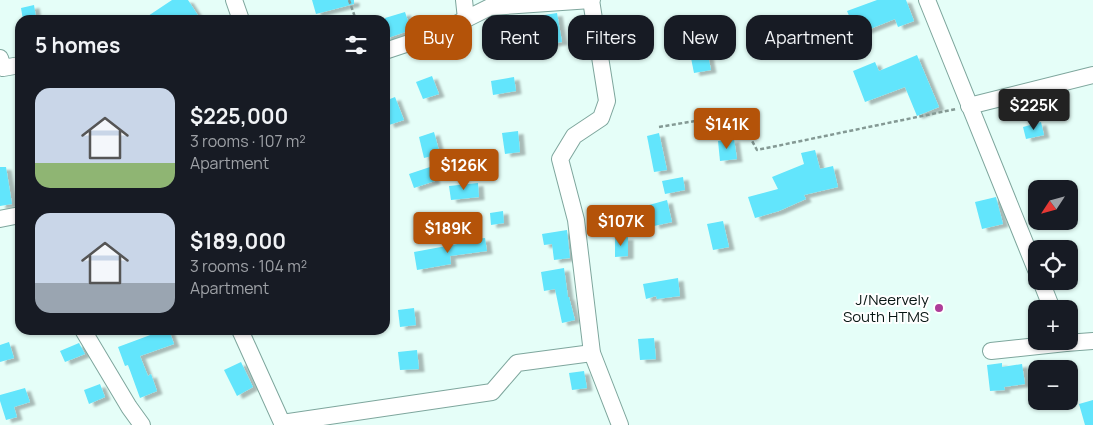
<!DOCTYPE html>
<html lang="en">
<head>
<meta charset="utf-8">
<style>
	:root { --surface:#171b24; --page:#20242c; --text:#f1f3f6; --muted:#9ea1a6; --accent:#b45309 }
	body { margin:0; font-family:Manrope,sans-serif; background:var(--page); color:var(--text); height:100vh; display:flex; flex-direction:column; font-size:19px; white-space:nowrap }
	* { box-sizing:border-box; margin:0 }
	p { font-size:16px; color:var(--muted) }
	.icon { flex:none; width:28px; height:28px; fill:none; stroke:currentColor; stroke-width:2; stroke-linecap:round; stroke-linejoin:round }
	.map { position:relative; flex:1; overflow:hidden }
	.panel { position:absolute; left:15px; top:15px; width:375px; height:320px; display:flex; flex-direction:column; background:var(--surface); border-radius:15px; box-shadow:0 1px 4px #0004 }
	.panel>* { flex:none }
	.hud { position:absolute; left:405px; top:15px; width:475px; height:45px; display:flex; gap:10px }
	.needle { width:32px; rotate:234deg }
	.fabs { position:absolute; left:1028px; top:180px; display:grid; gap:10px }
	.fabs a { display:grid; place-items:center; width:50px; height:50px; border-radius:10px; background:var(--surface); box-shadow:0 1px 4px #0004; font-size:25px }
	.price { position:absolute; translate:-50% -42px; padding:0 11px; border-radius:5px; background:var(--accent); color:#fff; font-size:16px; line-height:32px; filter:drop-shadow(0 1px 2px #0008) }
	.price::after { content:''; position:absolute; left:50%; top:30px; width:15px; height:11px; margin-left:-8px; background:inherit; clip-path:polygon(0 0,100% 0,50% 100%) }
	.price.on { background:#222; color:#fff }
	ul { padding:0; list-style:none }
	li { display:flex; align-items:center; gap:15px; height:125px; padding:0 20px }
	li span { display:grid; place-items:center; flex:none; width:140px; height:100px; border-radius:15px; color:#555 }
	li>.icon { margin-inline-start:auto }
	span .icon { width:60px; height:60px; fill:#fffc; stroke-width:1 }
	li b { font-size:21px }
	h2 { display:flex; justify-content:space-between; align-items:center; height:60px; padding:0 20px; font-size:21px }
	.chip { padding:0 18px; border-radius:15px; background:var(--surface); box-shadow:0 1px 4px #0004; font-size:18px; line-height:45px }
	.chip.on { background:var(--accent); color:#fff }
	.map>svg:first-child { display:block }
	.building { fill:#62e5fc; filter:url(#shadow) }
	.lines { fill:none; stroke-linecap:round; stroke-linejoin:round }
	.minor-casing { stroke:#7ea69d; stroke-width:18 }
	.path { stroke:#849994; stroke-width:2.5; stroke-dasharray:4 2.5; stroke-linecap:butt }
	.minor { stroke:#fff; stroke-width:16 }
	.poi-dot { fill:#ae3d99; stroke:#fff; stroke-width:2 }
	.labels { text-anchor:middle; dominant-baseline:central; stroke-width:4; stroke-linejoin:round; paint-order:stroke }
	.poi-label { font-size:15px; fill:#061512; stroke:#fff; text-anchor:end }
</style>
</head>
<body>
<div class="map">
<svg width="1093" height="425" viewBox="0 0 1093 425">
	<defs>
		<filter id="shadow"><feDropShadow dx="5.5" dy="3" stdDeviation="1" flood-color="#0004"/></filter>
	</defs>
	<rect width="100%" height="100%" fill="#e5fef8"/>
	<g class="building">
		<polygon points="172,0 188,0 201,20 142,20"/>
		<polygon points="312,0 354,0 354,4 316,14"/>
		<polygon points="877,0 906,0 914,21 898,27 895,19 865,31 859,23 853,25 847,11"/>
		<polygon points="34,5 36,17 23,20 21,8"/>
		<polygon points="405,12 411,30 385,39 385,18"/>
		<polygon points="557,13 562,42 537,46 532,17"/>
		<polygon points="630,21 632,35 620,36 619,22"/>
		<polygon points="708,55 711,70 694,73 691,58"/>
		<polygon points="917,55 939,107 917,116 905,87 865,102 853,71 875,62 879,71"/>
		<polygon points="432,76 439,94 423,99 416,82"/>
		<polygon points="514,77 516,91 493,95 491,81"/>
		<polygon points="395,97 404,120 389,125 385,114 385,101"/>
		<polygon points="1041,122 1044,135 1026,139 1023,127"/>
		<polygon points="518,131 520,152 505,154 502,133"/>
		<polygon points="434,132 440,154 424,158 419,137"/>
		<polygon points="659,133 667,170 654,172 647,136"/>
		<polygon points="734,139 737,159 720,161 718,141"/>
		<polygon points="815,150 820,169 833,166 838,187 804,195 806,199 779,211 755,218 748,197 778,189 772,177 804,164 801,153"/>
		<polygon points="0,167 6,167 12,204 0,206"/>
		<polygon points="430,167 435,181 414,188 409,174"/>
		<polygon points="683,177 685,190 665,194 662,181"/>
		<polygon points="478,183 479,197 451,200 449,186"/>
		<polygon points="996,197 1003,224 982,229 975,202"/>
		<polygon points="667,200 672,222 654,226 649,205"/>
		<polygon points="503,211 504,223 491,225 490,213"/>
		<polygon points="723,221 729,247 713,250 707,224"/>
		<polygon points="567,230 570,258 554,260 552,244 544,245 542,234"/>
		<polygon points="615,237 628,237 628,256 615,257"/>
		<polygon points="485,238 487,251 450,256 451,264 417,270 414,252 468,242 467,240"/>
		<polygon points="564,268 568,297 569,297 575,320 562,323 555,289 544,291 541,272"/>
		<polygon points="678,278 680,296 657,299 656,296 646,299 643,284"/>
		<polygon points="414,308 416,325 400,327 398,310"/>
		<polygon points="152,330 169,330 174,344 140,356 148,376 151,374 157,391 140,398 128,365 125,366 118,347 153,334"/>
		<polygon points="654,338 656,359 640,360 638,339"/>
		<polygon points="9,342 14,358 0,362 0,345"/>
		<polygon points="79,343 85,354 65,362 60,351"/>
		<polygon points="417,350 419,369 400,370 398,352"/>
		<polygon points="241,362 253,387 237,396 224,370"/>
		<polygon points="1002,363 1002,367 1022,364 1025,384 1004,387 1005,390 990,391 987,365"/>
		<polygon points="584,371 587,388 572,390 569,373"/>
		<polygon points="100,384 105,397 89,404 84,390"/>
		<polygon points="25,388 30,402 14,407 17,417 6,420 0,401 0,395"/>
		<polygon points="1093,400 1093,425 1085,425 1079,404"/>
	</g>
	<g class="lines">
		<defs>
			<g id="minor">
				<polyline points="234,0 241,20"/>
				<polyline points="464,0 466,19"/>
				<polyline points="592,0 591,0 607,101 601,118 574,136 560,159 576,220 592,353 620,425"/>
				<polyline points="927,0 1036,270"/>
				<polyline points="385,51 436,34 490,7 591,0"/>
				<polyline points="0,58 3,68 20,65"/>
				<polyline points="969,106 1093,75"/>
				<polyline points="0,219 20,215"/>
				<polyline points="1041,281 1052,309"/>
				<polyline points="83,330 129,407 142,425"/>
				<polyline points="240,330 283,425"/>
				<polyline points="1066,343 1093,341"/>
				<polyline points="991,351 1066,343 1065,341"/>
				<polyline points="282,423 492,392 517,363 592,353"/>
			</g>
		</defs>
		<use href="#minor" class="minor-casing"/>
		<g class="path">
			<polyline points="349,0 356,20"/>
			<polyline points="659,127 737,114 757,150 956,109"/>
		</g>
		<use href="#minor" class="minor"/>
	</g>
	<circle class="poi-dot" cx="939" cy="308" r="5"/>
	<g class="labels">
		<g class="poi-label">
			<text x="929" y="299">J/Neervely<tspan x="929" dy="17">South HTMS</tspan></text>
		</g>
	</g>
</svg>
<div class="fabs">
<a><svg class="needle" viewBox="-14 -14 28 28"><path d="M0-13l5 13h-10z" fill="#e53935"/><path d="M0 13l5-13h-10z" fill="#9ea1a6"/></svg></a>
<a><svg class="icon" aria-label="locate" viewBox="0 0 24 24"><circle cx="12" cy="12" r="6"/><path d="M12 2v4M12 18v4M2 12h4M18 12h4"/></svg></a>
<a>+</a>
<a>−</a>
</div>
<b class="price on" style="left:1034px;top:131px">$225K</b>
<b class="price" style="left:727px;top:150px">$141K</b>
<b class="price" style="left:464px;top:191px">$126K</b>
<b class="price" style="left:621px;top:247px">$107K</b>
<b class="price" style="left:448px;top:254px">$189K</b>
<div class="hud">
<a class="chip on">Buy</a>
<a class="chip">Rent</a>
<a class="chip">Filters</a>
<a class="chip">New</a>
<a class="chip">Apartment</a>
</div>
<section class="panel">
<h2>5 homes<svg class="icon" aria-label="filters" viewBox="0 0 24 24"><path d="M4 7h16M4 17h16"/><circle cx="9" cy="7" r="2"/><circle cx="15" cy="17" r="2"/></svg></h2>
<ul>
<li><span style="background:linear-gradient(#c9d6e8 75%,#8fb573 0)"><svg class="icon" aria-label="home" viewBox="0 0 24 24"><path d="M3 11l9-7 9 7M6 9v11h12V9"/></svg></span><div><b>$225,000</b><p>3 rooms · 107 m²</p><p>Apartment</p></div></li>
<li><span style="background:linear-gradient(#c9d6e8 70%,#9aa5b1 0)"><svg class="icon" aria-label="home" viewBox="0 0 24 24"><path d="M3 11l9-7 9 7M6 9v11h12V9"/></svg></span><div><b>$189,000</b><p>3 rooms · 104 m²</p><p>Apartment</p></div></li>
</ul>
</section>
</div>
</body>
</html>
